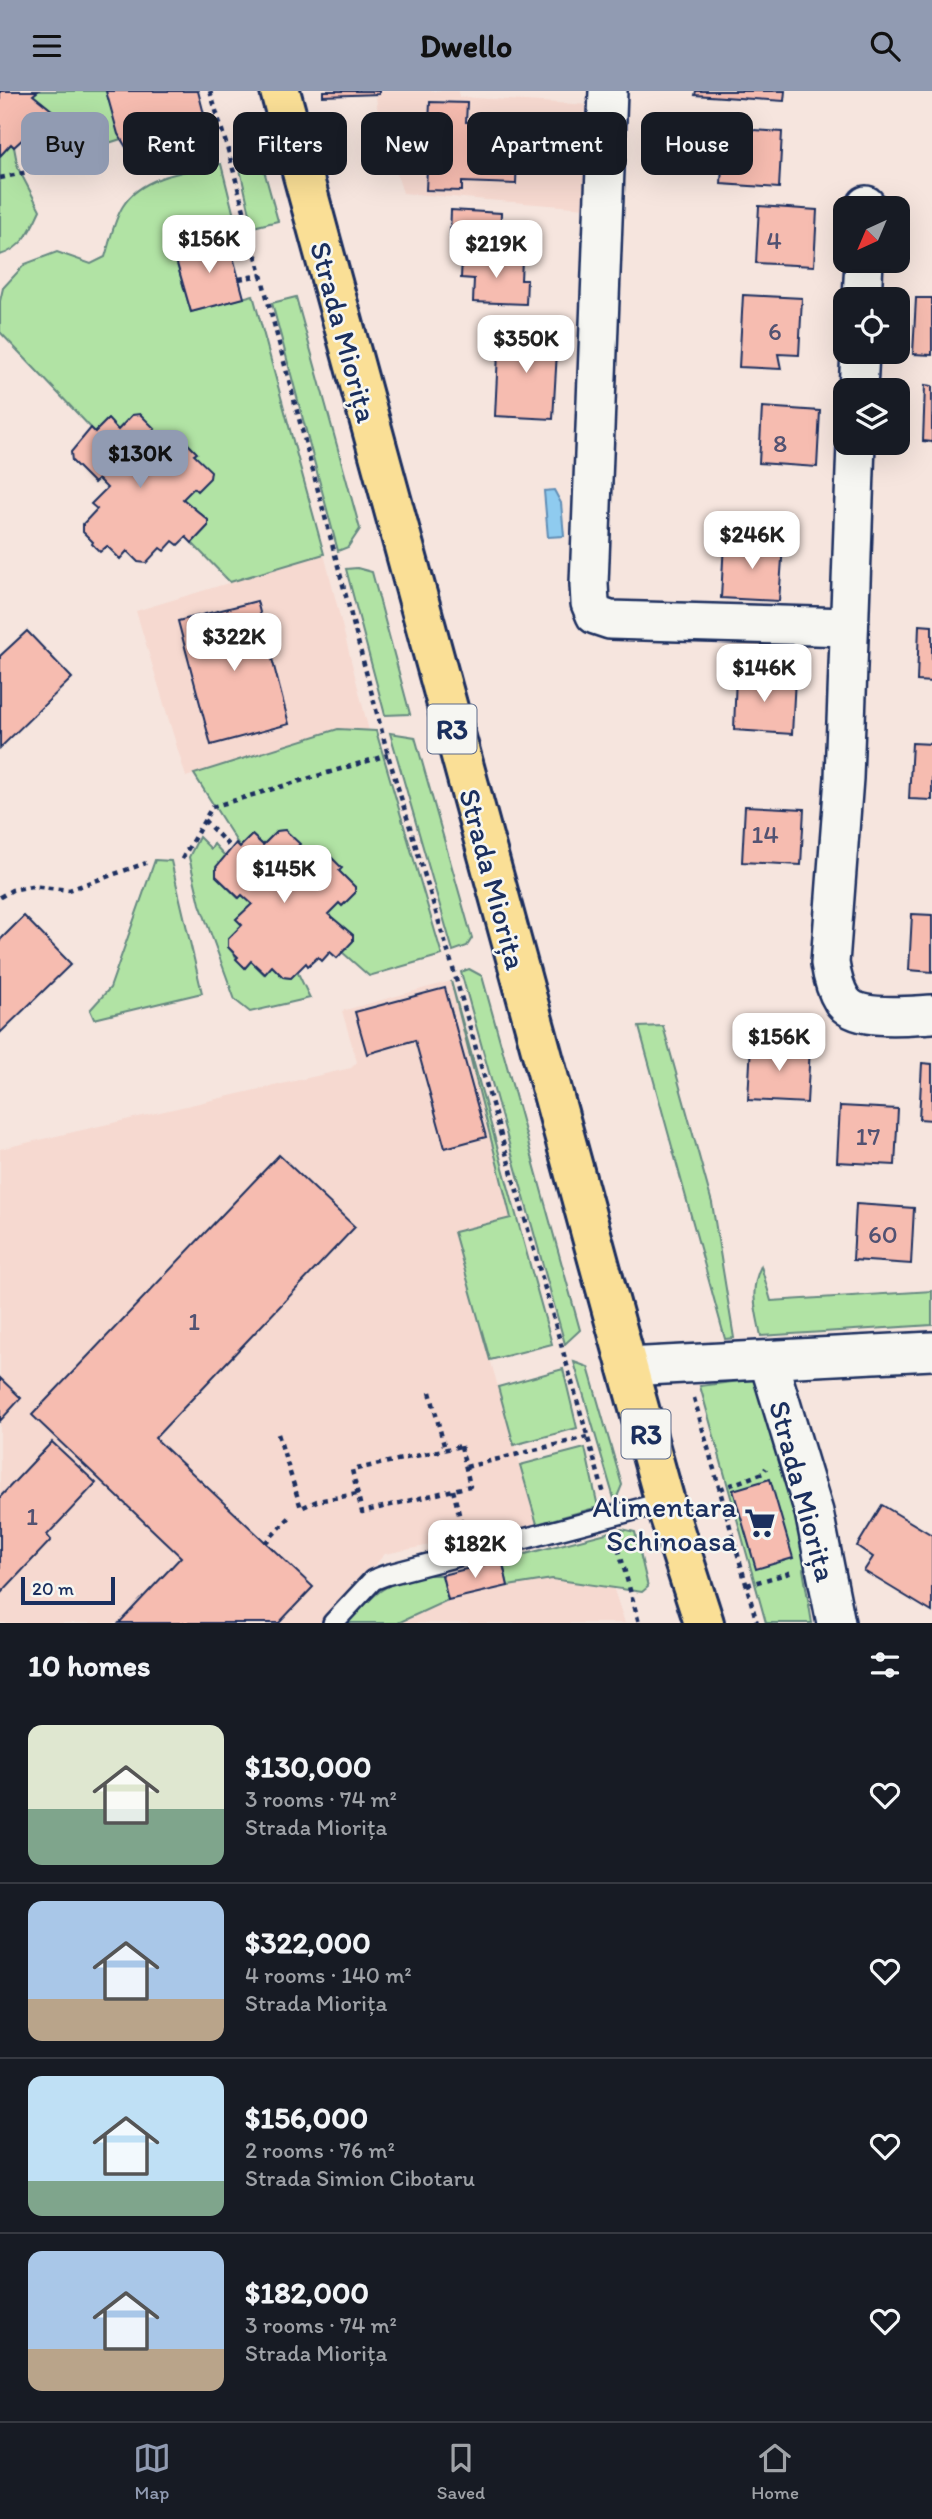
<!DOCTYPE html>
<html lang="en">
<head>
<meta charset="utf-8">
<style>
	:root { --surface:#171b24; --page:#242831; --text:#f1f3f6; --muted:#9ea1a6; --line:#363941; --accent:#919bb2 }
	body { margin:0; font-family:Itim,sans-serif; background:var(--page); color:var(--text); height:100vh; display:flex; flex-direction:column; font-size:26px; white-space:nowrap }
	* { box-sizing:border-box; margin:0 }
	p { font-size:23px; color:var(--muted) }
	.icon { flex:none; width:38px; height:38px; fill:none; stroke:currentColor; stroke-width:2; stroke-linecap:round; stroke-linejoin:round }
	.map { position:relative; height:1532px; overflow:hidden }
	.details { display:flex; flex-direction:column; background:var(--surface); flex:1 }
	.details>* { flex:none }
	.guide { position:absolute; left:21px; top:21px; width:891px; height:63px; display:flex; gap:14px }
	.needle { width:46px; rotate:224deg }
	.buttons { position:absolute; left:833px; top:105px; display:grid; gap:14px }
	.buttons a { display:grid; place-items:center; width:77px; height:77px; border-radius:14px; background:var(--surface); box-shadow:0 7px 28px #0002; font-size:35px }
	.scale { position:absolute; left:21px; bottom:18px; width:94px; box-sizing:border-box; padding-left:7px; border:4px solid #1b2f5e; border-top:0; font-size:19px; line-height:24px; white-space:nowrap; color:#1b2f5e; -webkit-text-stroke:5px #f6f6f2; paint-order:stroke }
	.price { position:absolute; translate:-50% -60px; padding:0 16px; border-radius:14px; background:#fff; color:#222; font-size:23px; line-height:46px; filter:drop-shadow(0 2px 4px #0008) }
	.price::after { content:''; position:absolute; left:50%; top:42px; width:21px; height:16px; margin-left:-10px; background:inherit; clip-path:polygon(0 0,100% 0,50% 100%) }
	.price.selected { background:var(--accent); color:#111 }
	ul { padding:0; list-style:none }
	li { display:flex; align-items:center; gap:21px; height:175px; padding:0 28px }
	li+li { border-top:2px solid var(--line) }
	li span { display:grid; place-items:center; flex:none; width:196px; height:140px; border-radius:14px; color:#555 }
	li>.icon { margin-inline-start:auto }
	span .icon { width:84px; height:84px; fill:#fffc; stroke-width:1 }
	li b { font-size:30px }
	h2 { display:flex; justify-content:space-between; align-items:center; height:84px; padding:0 28px; font-size:30px }
	.pill { padding:0 24px; border-radius:14px; background:var(--surface); box-shadow:0 7px 28px #0002; font-size:24px; line-height:63px }
	.pill.selected { background:var(--accent); color:#111 }
	header { display:flex; justify-content:space-between; align-items:center; height:91px; padding:0 28px; background:var(--accent); color:#111; font-size:32px; font-weight:800 }
	.tab-bar { display:flex; justify-content:space-around; align-items:center; height:98px; border-top:2px solid var(--line); background:var(--surface); font-size:19px; color:var(--muted) }
	.tab-bar a { display:grid; justify-items:center; gap:4px }
	.tab-bar .selected { color:var(--accent) }
	.map>svg:first-child { display:block }
	.built { fill:#f6d9d0 }
	.green { fill:#b1e3a4; stroke:#668981; stroke-width:2 }
	.water { fill:#8fcbef; stroke:#618db5; stroke-width:2 }
	.building { fill:#f6bcb0; stroke:#1b2f5e; stroke-width:2 }
	.lines { fill:none; stroke-linecap:round; stroke-linejoin:round }
	.service-casing { stroke:#1b2f5e; stroke-width:24 }
	.minor-casing { stroke:#1b2f5e; stroke-width:42 }
	.primary-casing { stroke:#1b2f5e; stroke-width:44 }
	.path { stroke:#1b2f5e; stroke-width:4.5; stroke-dasharray:5 5; stroke-linecap:butt }
	.service { stroke:#f6f6f2; stroke-width:19 }
	.minor { stroke:#f6f6f2; stroke-width:37 }
	.primary { stroke:#fadf96; stroke-width:38 }
	.labels { text-anchor:middle; dominant-baseline:central; stroke-width:5; stroke-linejoin:round; paint-order:stroke }
	.number-label { font-size:26px; fill:#525272 }
	.shield { fill:#f6f6f2; stroke:#5d6b8a; stroke-width:2 }
	.shield-label { font-size:28px; font-weight:bold; fill:#1b2f5e }
	.street-label { font-size:30px; fill:#1b2f5e; stroke:#f6f6f2 }
	.poi-label { font-size:30px; fill:#1b2f5e; stroke:#f6f6f2; text-anchor:end }
</style>
</head>
<body>
<header><svg class="icon" aria-label="menu" viewBox="0 0 24 24"><path d="M4 6h16M4 12h16M4 18h16"/></svg>Dwello<svg class="icon" aria-label="search" viewBox="0 0 24 24"><circle cx="10" cy="10" r="6"/><path d="M15 15l6 6"/></svg></header>
<div class="map">
<svg width="932" height="1532" viewBox="0 0 932 1532">
	<rect width="100%" height="100%" fill="#f6e5de"/>
	<filter id="ink" filterUnits="userSpaceOnUse"><feTurbulence type="fractalNoise" baseFrequency=".0143" numOctaves="2"/><feDisplacementMap in="SourceGraphic" scale="14" xChannelSelector="R" yChannelSelector="G"/><feConvolveMatrix kernelMatrix="1 2 1 2 8 2 1 2 1" color-interpolation-filters="sRGB"/></filter>
	<g filter="url(#ink)">
		<g class="built">
			<polygon points="323,0 459,0 459,6 590,14 586,117 403,102 378,24 376,4 323,5"/>
			<polygon points="324,463 369,640 338,638 186,686 136,520"/>
			<polygon points="451,890 511,1127 454,1141 537,1433 385,1463 321,1532 0,1532 0,1058 351,977 357,971 342,920"/>
			<polygon points="552,1488 613,1496 625,1532 398,1532 448,1509 508,1495"/>
		</g>
		<g class="green">
			<polygon points="38,0 106,0 121,48 80,61 81,80 70,78 42,48 59,32 59,25 33,4"/>
			<path d="M 11,53 L 14,56 L 18,77 L 40,119 C 31,139 22,158 0,164 L 0,65 Z"/>
			<polygon points="252,64 262,72 278,130 253,136 237,65"/>
			<path d="M 221,73 L 239,145 L 174,163 L 191,221 L 253,204 L 324,463 L 230,491 L 192,452 L 208,435 L 208,429 L 183,408 L 196,361 L 186,351 L 170,367 L 132,324 L 118,339 L 107,329 L 95,341 L 0,241 L 0,210 L 3,197 L 25,173 L 57,161 L 91,173 L 105,166 C 110,150 114,129 123,115 C 142,84 188,80 221,73 Z"/>
			<polygon points="296,206 360,438 348,456 338,460 272,212"/>
			<polygon points="357,477 372,481 410,623 385,624 346,478"/>
			<polygon points="338,638 376,640 442,864 369,885 342,861 353,850 353,844 328,823 339,812 343,814 355,802 355,796 339,780 315,782 293,760 299,753 285,739 277,740 263,754 252,744 240,756 194,683"/>
			<polygon points="390,642 415,646 472,847 467,855 453,860"/>
			<polygon points="199,746 211,758 214,753 226,766 216,785 238,807 242,804 252,813 236,828 242,834 228,848 228,856 245,877 251,870 264,883 272,875 283,886 291,887 297,880 310,907 250,921 235,909 200,813 189,766"/>
			<polygon points="155,769 171,770 202,902 94,928 90,919 110,897"/>
			<polygon points="469,878 482,885 580,1239 565,1253 461,881"/>
			<polygon points="451,890 552,1253 490,1269 454,1141 511,1127"/>
			<polygon points="663,935 712,1112 734,1247 725,1248 639,936"/>
			<path d="M 761,1175 L 771,1210 L 932,1200 L 932,1234 L 761,1245 C 756,1220 749,1199 761,1175 Z"/>
			<polygon points="574,1271 588,1276 622,1394 615,1411"/>
			<polygon points="563,1278 577,1337 514,1354 498,1296"/>
			<polygon points="764,1287 782,1340 774,1356 810,1475 803,1478 812,1532 766,1532 700,1295"/>
			<polygon points="585,1357 598,1416 537,1433 520,1374"/>
			<polygon points="622,1438 635,1441 648,1496 642,1501 552,1488 508,1495 502,1469"/>
			<path d="M 420,1484 L 442,1484 L 448,1509 L 398,1532 L 347,1532 C 373,1505 382,1492 420,1484 Z"/>
		</g>
		<polygon class="water" points="554,399 561,412 564,445 548,446 544,400"/>
		<g class="building">
			<polygon points="0,0 38,0 33,4 59,25 59,32 42,48 37,42 28,51 24,47 14,56 11,53 0,65"/>
			<polygon points="106,0 198,0 211,50 134,69 118,43"/>
			<polygon points="323,0 379,0 379,3 323,5"/>
			<polygon points="696,0 785,0 784,10 695,4"/>
			<polygon points="430,11 467,12 466,31 518,33 516,93 462,91 462,100 426,99"/>
			<polygon points="724,37 782,41 779,97 721,93"/>
			<polygon points="759,115 817,119 814,175 756,172"/>
			<polygon points="451,119 501,122 500,149 523,150 522,169 462,166 463,146 450,146"/>
			<polygon points="228,147 244,207 191,221 174,162"/>
			<polygon points="462,166 522,169 521,189 527,189 526,213 473,211 474,188 461,187"/>
			<polygon points="743,204 802,207 799,264 778,263 781,278 739,276"/>
			<polygon points="916,207 932,207 932,264 913,263"/>
			<polygon points="499,241 558,244 553,328 495,325"/>
			<polygon points="925,294 932,295 932,351 923,350"/>
			<polygon points="762,316 820,320 817,376 759,372"/>
			<polygon points="140,323 155,338 148,345 170,367 186,351 197,362 194,364 211,380 210,387 197,400 194,397 183,408 208,429 208,435 192,452 186,446 178,454 173,450 164,460 160,457 146,472 138,471 127,460 120,468 107,455 100,461 92,453 93,451 83,441 83,433 97,418 91,413 107,397 98,388 94,392 72,370 71,361 91,337 95,341 108,328 118,339 132,324"/>
			<polygon points="724,451 783,454 779,510 721,507"/>
			<polygon points="257,510 289,633 211,654 178,530"/>
			<polygon points="919,534 932,535 932,591 917,590"/>
			<polygon points="27,540 72,587 0,657 0,565"/>
			<polygon points="736,583 795,587 792,643 734,639"/>
			<polygon points="912,652 932,653 932,709 909,708"/>
			<polygon points="745,715 804,718 801,774 742,771"/>
			<polygon points="285,739 300,753 293,760 315,782 331,766 342,777 339,780 355,796 355,802 342,815 339,812 328,823 353,844 353,850 337,867 330,861 322,870 318,866 308,875 306,872 291,887 283,886 272,875 265,883 251,870 245,877 236,868 238,866 228,856 228,848 242,834 236,828 252,813 242,804 239,807 216,785 216,776 236,752 240,756 252,744 263,754 277,740"/>
			<polygon points="912,823 932,824 932,881 909,879"/>
			<polygon points="24,825 71,873 0,942 0,849"/>
			<polygon points="445,897 486,1046 445,1057 415,949 367,963 355,921"/>
			<polygon points="751,953 810,956 807,1012 748,1009"/>
			<polygon points="922,972 932,973 932,1029 919,1028"/>
			<polygon points="840,1015 898,1018 895,1074 837,1071"/>
			<polygon points="279,1064 355,1136 155,1347 313,1496 279,1532 119,1532 181,1466 32,1324"/>
			<polygon points="856,1113 914,1117 911,1173 853,1169"/>
			<polygon points="0,1287 21,1307 0,1330"/>
			<polygon points="52,1351 96,1392 47,1444 51,1449 0,1503 0,1406"/>
			<polygon points="770,1388 793,1467 756,1478 733,1399"/>
			<polygon points="882,1414 932,1444 932,1521 864,1480 873,1466 857,1455"/>
			<polygon points="502,1469 508,1495 448,1509 442,1484"/>
		</g>
		<g class="lines">
			<defs>
				<polyline id="service" points="333,1532 373,1489 386,1484 665,1411"/>
				<g id="minor">
					<polyline points="608,0 589,493 590,512 595,524 610,529 849,536"/>
					<polyline points="866,117 866,114"/>
					<polyline points="862,208 864,170"/>
					<polyline points="858,299 860,261"/>
					<path d="M 856,352 L 844,687 L 830,872 C 832,885 835,898 842,909 C 855,931 909,924 932,923"/>
					<polyline points="768,1269 814,1421 836,1532"/>
					<polyline points="627,1276 932,1260"/>
				</g>
				<polyline id="primary" points="280,0 620,1249 665,1411 704,1532"/>
			</defs>
			<use href="#service" class="service-casing"/>
			<use href="#minor" class="minor-casing"/>
			<use href="#primary" class="primary-casing"/>
			<g class="path">
				<polyline points="210,0 228,59 388,664 452,874 604,1403"/>
				<polyline points="0,87 37,79"/>
				<polyline points="239,188 261,184"/>
				<polyline points="204,729 231,757"/>
				<polyline points="182,768 212,716 388,664"/>
				<polyline points="0,806 12,799 31,795 69,799 146,772"/>
				<polyline points="430,1301 445,1358"/>
				<polyline points="694,1307 757,1532"/>
				<polyline points="278,1343 301,1417 317,1410 357,1403"/>
				<polygon points="461,1355 470,1395 362,1421 352,1379"/>
				<polyline points="466,1376 587,1346"/>
				<polyline points="720,1398 763,1382 766,1377"/>
				<polyline points="453,1399 463,1439"/>
				<polyline points="616,1448 639,1532"/>
				<polyline points="265,1452 291,1425"/>
				<polyline points="747,1494 793,1481"/>
			</g>
			<use href="#service" class="service"/>
			<use href="#minor" class="minor"/>
			<use href="#primary" class="primary"/>
		</g>
	</g>
	<defs>
		<symbol id="supermarket-bare" viewBox="-9 -9 18 18"><path d="M-6-5.5h2.5l.6 2H6L4.5 2H-2.5L-4.4-4H-6ZM-1.5 3.2a1.3 1.3 0 1 0 .1 0ZM3 3.2a1.3 1.3 0 1 0 .1 0Z" fill="#1b2f5e" stroke="#f6f6f2" stroke-width="2.5" paint-order="stroke"/></symbol>
	</defs>
	<g fill-rule="evenodd">
		<use href="#supermarket-bare" x="738" y="1410" width="44" height="44"/>
	</g>
	<g class="labels">
		<g class="number-label">
			<text x="774" y="149">4</text>
			<text x="775" y="240">6</text>
			<text x="780" y="352">8</text>
			<text x="765" y="743">14</text>
			<text x="868" y="1045">17</text>
			<text x="883" y="1143">60</text>
			<text x="194" y="1230">1</text>
			<text x="32" y="1425">1</text>
		</g>
		<g class="shield">
			<rect x="427.5" y="613.5" width="49" height="49" rx="5"/>
			<rect x="621.5" y="1318.5" width="49" height="49" rx="5"/>
		</g>
		<g class="shield-label">
			<text x="452" y="638">R3</text>
			<text x="646" y="1343">R3</text>
		</g>
		<g class="street-label">
			<text transform="translate(344 241) rotate(75)">Strada Miorița</text>
			<text transform="translate(493 788) rotate(75)">Strada Miorița</text>
			<text transform="translate(803 1400) rotate(75)">Strada Miorița</text>
		</g>
		<g class="poi-label">
			<text x="737" y="1415">Alimentara<tspan x="737" dy="34">Schinoasa</tspan></text>
		</g>
	</g>
</svg>
<div class="buttons">
<a><svg class="needle" viewBox="-14 -14 28 28"><path d="M0-13l5 13h-10z" fill="#e53935"/><path d="M0 13l5-13h-10z" fill="#9ea1a6"/></svg></a>
<a><svg class="icon" aria-label="locate" viewBox="0 0 24 24"><circle cx="12" cy="12" r="6"/><path d="M12 2v4M12 18v4M2 12h4M18 12h4"/></svg></a>
<a><svg class="icon" aria-label="layers" viewBox="0 0 24 24"><path d="M12 4l9 5-9 5-9-5zM3 14l9 5 9-5"/></svg></a>
</div>
<div class="scale">20 m</div>
<b class="price" style="left:209px;top:184px">$156K</b>
<b class="price" style="left:496px;top:189px">$219K</b>
<b class="price" style="left:526px;top:284px">$350K</b>
<b class="price selected" style="left:140px;top:399px">$130K</b>
<b class="price" style="left:752px;top:480px">$246K</b>
<b class="price" style="left:234px;top:582px">$322K</b>
<b class="price" style="left:764px;top:613px">$146K</b>
<b class="price" style="left:284px;top:814px">$145K</b>
<b class="price" style="left:779px;top:982px">$156K</b>
<b class="price" style="left:475px;top:1489px">$182K</b>
<div class="guide">
<a class="pill selected">Buy</a>
<a class="pill">Rent</a>
<a class="pill">Filters</a>
<a class="pill">New</a>
<a class="pill">Apartment</a>
<a class="pill">House</a>
</div>
</div>
<section class="details">
<h2>10 homes<svg class="icon" aria-label="filters" viewBox="0 0 24 24"><path d="M4 7h16M4 17h16"/><circle cx="9" cy="7" r="2"/><circle cx="15" cy="17" r="2"/></svg></h2>
<ul>
<li><span style="background:linear-gradient(#dfe7d0 60%,#7fa58c 0)"><svg class="icon" aria-label="home" viewBox="0 0 24 24"><path d="M3 11l9-7 9 7M6 9v11h12V9"/></svg></span><div><b>$130,000</b><p>3 rooms · 74 m²</p><p>Strada Miorița</p></div><svg class="icon" aria-label="heart" viewBox="0 0 24 24"><path d="M12 20l-8-8c-3-5 5-10 8-4 3-6 11-1 8 4z"/></svg></li>
<li><span style="background:linear-gradient(#a9c7e8 70%,#b9a48a 0)"><svg class="icon" aria-label="home" viewBox="0 0 24 24"><path d="M3 11l9-7 9 7M6 9v11h12V9"/></svg></span><div><b>$322,000</b><p>4 rooms · 140 m²</p><p>Strada Miorița</p></div><svg class="icon" aria-label="heart" viewBox="0 0 24 24"><path d="M12 20l-8-8c-3-5 5-10 8-4 3-6 11-1 8 4z"/></svg></li>
<li><span style="background:linear-gradient(#bfe0f5 75%,#7fa58c 0)"><svg class="icon" aria-label="home" viewBox="0 0 24 24"><path d="M3 11l9-7 9 7M6 9v11h12V9"/></svg></span><div><b>$156,000</b><p>2 rooms · 76 m²</p><p>Strada Simion Cibotaru</p></div><svg class="icon" aria-label="heart" viewBox="0 0 24 24"><path d="M12 20l-8-8c-3-5 5-10 8-4 3-6 11-1 8 4z"/></svg></li>
<li><span style="background:linear-gradient(#a9c7e8 70%,#b9a48a 0)"><svg class="icon" aria-label="home" viewBox="0 0 24 24"><path d="M3 11l9-7 9 7M6 9v11h12V9"/></svg></span><div><b>$182,000</b><p>3 rooms · 74 m²</p><p>Strada Miorița</p></div><svg class="icon" aria-label="heart" viewBox="0 0 24 24"><path d="M12 20l-8-8c-3-5 5-10 8-4 3-6 11-1 8 4z"/></svg></li>
</ul>
</section>
<nav class="tab-bar">
<a class="selected"><svg class="icon" aria-label="map" viewBox="0 0 24 24"><path d="M3 6l6-2 6 2 6-2v14l-6 2-6-2-6 2zM9 4v14M15 6v14"/></svg>Map</a>
<a><svg class="icon" aria-label="saved" viewBox="0 0 24 24"><path d="M7 4h10v16l-5-4-5 4z"/></svg>Saved</a>
<a><svg class="icon" aria-label="home" viewBox="0 0 24 24"><path d="M3 11l9-7 9 7M6 9v11h12V9"/></svg>Home</a>
</nav>
</body>
</html>
